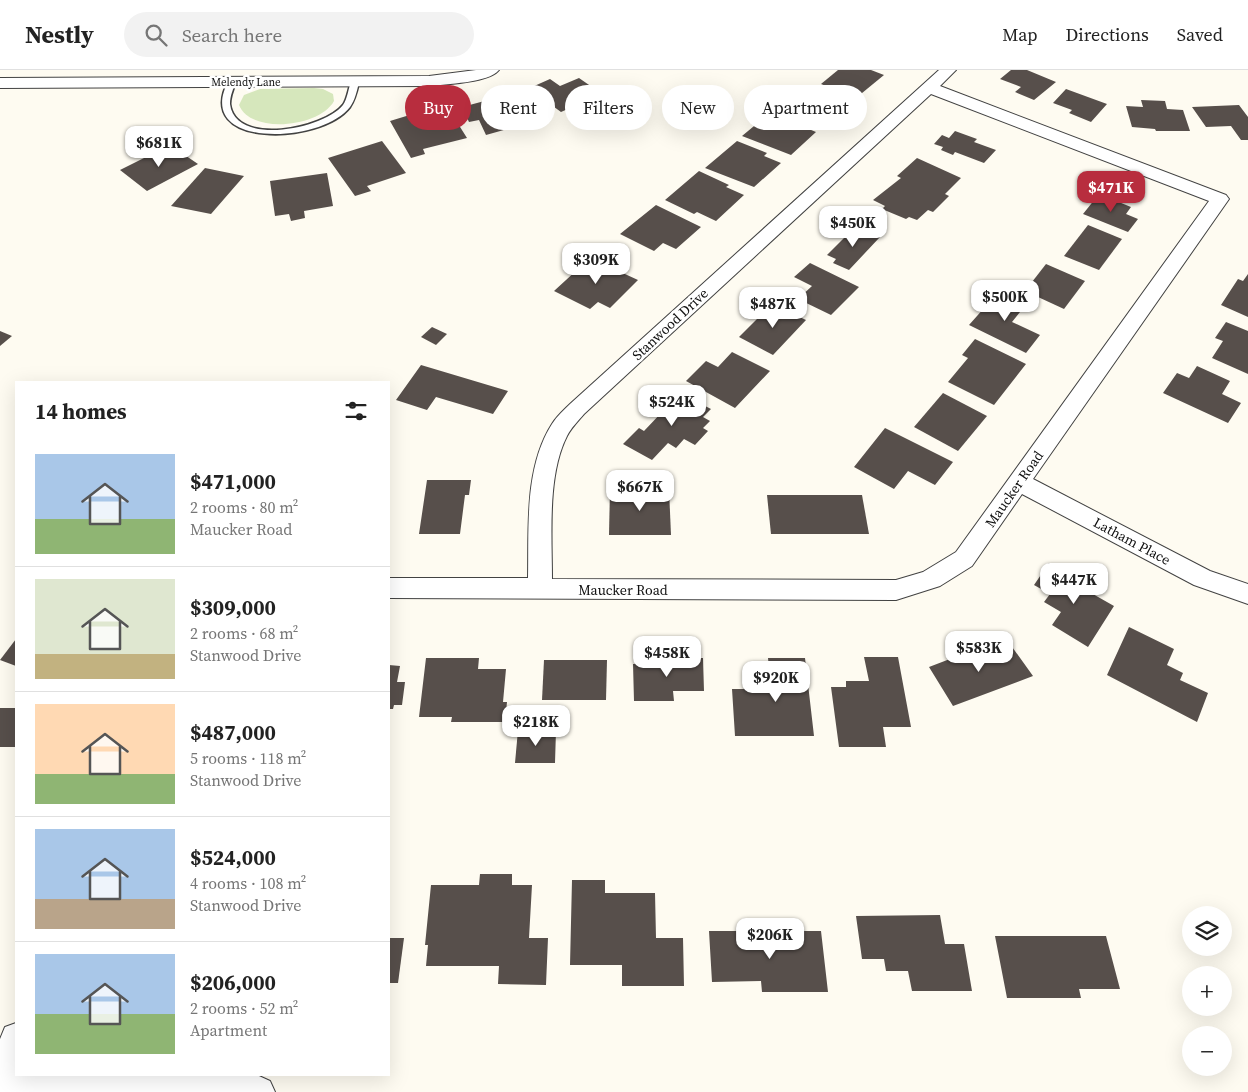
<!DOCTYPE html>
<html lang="en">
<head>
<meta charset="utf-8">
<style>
	:root { --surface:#fff; --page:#f2f2f2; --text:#222; --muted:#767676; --line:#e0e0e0; --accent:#b82d3e }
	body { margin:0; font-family:"Source Serif 4",serif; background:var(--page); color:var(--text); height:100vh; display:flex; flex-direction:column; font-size:19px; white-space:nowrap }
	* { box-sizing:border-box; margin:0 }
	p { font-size:16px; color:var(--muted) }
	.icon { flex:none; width:28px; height:28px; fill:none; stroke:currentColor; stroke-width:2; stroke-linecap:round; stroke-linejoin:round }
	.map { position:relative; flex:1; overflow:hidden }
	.drawer { position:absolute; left:15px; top:311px; width:375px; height:695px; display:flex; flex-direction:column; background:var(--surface); border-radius:0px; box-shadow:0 5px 20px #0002 }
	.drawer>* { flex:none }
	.hud { position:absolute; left:405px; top:15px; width:475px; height:45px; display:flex; gap:10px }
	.buttons { position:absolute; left:1182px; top:836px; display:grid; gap:10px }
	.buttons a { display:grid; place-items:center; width:50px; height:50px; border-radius:50%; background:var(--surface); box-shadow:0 5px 20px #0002; font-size:25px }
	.price { position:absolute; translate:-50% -42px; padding:0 11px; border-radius:10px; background:#fff; color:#222; font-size:16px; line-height:32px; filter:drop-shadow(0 1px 2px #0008) }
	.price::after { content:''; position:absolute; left:50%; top:30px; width:15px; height:11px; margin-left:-8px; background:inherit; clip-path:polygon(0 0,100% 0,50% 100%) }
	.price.active { background:var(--accent); color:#fff }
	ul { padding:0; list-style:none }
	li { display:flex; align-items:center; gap:15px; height:125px; padding:0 20px }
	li+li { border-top:1px solid var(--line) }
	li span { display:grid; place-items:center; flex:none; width:140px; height:100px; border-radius:0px; color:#555 }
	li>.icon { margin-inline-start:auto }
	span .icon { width:60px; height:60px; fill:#fffc; stroke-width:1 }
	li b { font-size:21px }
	h2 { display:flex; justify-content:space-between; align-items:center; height:60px; padding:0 20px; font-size:21px }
	.pill { padding:0 18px; border-radius:22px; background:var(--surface); box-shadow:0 5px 20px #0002; font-size:18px; line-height:45px }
	.pill.active { background:var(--accent); color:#fff }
	header { display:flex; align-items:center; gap:30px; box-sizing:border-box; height:70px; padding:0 25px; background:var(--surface); border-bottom:1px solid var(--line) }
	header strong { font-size:24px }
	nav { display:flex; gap:28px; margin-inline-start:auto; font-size:18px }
	.search { width:350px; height:45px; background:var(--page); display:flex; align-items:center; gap:12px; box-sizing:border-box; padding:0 18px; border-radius:28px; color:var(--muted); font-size:19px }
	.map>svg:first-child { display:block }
	.green { fill:#d6e7bc }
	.building { fill:#574f4b }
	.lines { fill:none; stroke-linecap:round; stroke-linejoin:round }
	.lane-casing { stroke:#424242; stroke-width:3 }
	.street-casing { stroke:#424242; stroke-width:2 }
	.lane { fill:#fff; fill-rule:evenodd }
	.street { fill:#fff; fill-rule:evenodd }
	.labels { text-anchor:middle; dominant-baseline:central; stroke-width:5; stroke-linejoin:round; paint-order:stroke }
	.far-street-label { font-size:11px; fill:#0f0f0f; stroke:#fff }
	.street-label { font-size:14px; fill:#0f0f0f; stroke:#fff }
</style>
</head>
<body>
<header>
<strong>Nestly</strong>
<div class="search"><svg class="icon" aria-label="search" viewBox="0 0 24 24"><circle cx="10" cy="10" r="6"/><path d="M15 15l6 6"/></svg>Search here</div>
<nav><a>Map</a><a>Directions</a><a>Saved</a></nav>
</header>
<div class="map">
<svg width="1248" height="1022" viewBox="0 0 1248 1022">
	<rect width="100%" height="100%" fill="#fefbf1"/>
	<path class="green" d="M 260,19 L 314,18 L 323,19 L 333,24 L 334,31 C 320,57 251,65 239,35 L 244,25 Z"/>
	<g class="building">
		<polygon points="838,0 871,0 884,5 856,28 821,14"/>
		<polygon points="1011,0 1027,0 1056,12 1034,30 1015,22 1021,17 1000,9"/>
		<polygon points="579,8 602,24 592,29 597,33 585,38 582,36 573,40 570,38 561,42 546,31 540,34 523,21 550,9 560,16"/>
		<polygon points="1066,19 1107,34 1091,52 1069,43 1072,40 1053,33"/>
		<polygon points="817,20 851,34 825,55 792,41"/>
		<polygon points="492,29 498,39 521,32 532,52 486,65 479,50 469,52 462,37"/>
		<polygon points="1141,30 1165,31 1167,39 1183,40 1190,61 1156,61 1155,59 1132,57 1126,36 1143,37"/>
		<polygon points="1239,35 1248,47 1248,70 1241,70 1231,56 1206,57 1192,37"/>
		<polygon points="426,40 429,46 450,41 467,68 423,79 425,84 411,88 390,51"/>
		<polygon points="772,41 802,53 799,55 816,62 791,85 742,66"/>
		<polygon points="955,61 977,69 974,72 996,80 984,93 955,82 953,85 941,80 943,77 934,74 942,65 949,68"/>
		<polygon points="382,71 406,103 367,116 371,121 355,126 328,88"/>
		<polygon points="737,71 767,83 764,86 781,93 754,117 705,98"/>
		<polygon points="170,75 198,94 147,121 120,100"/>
		<polygon points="917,88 961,108 945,124 949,126 933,142 928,140 917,150 909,147 906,149 882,139 885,136 873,130 901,108 897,106"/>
		<polygon points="205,98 244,106 211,144 171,136"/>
		<polygon points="699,101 729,115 726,117 744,125 716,151 697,142 694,144 665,130"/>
		<polygon points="327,103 333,136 304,141 305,148 291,151 289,144 275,146 270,111"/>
		<polygon points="1099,124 1131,137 1126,144 1138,149 1128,162 1083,144"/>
		<polygon points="656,135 701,157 676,179 663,173 654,181 620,164"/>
		<polygon points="1088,155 1122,169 1099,200 1064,186"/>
		<polygon points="856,156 880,167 849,200 833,193 836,189 827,185"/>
		<polygon points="590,188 638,210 610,238 598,232 590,239 554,221"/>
		<polygon points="810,193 859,217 831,245 798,229 812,216 794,207"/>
		<polygon points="1046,194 1085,211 1064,239 1025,221"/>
		<polygon points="1248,204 1248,247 1221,235 1238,209 1243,211"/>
		<polygon points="1001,219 1028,232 1012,252 1040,265 1026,283 969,255"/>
		<polygon points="772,234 806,250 773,285 739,267"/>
		<polygon points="1226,252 1248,261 1248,304 1212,288 1223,271 1215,268"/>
		<polygon points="432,257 447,264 436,275 421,267"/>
		<polygon points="0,261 12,266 0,276"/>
		<polygon points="975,269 1026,294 994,335 948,312 968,288 962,285"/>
		<polygon points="732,282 770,301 735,338 686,311 706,291 718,297"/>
		<polygon points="421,295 508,321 493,344 436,327 427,340 396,330"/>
		<polygon points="1197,296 1230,311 1222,324 1241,333 1228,353 1163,323 1177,303 1189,308"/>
		<polygon points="676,321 711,339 703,347 710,351 703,358 708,361 695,375 684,369 676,378 668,373 652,390 623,374 639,358 644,361 663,341 659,339"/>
		<polygon points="943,323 987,346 958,381 914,357"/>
		<polygon points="885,358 953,392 935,415 908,401 894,419 854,397"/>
		<polygon points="427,410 471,410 469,425 465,425 460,464 419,464"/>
		<polygon points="610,418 669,419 671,465 609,465"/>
		<polygon points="767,425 862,425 869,464 771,464"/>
		<polygon points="1049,493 1079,511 1077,515 1114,536 1088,577 1052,555 1061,542 1044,532 1050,524 1034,515"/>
		<polygon points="1129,557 1174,579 1167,595 1183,603 1180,610 1208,623 1197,652 1107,605"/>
		<polygon points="16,569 16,596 0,590"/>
		<polygon points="1010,574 1033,606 953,636 929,597 976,579 980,585"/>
		<polygon points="864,587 898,587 911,657 883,657 886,677 839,677 831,617 846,617 846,611 869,611"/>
		<polygon points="426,588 479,588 478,599 506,599 503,632 507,632 505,652 451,652 452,647 419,647"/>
		<polygon points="654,588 703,588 704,621 673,621 674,631 634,631 633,594 655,594"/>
		<polygon points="768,588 805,588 814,666 735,666 732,619 771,619"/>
		<polygon points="544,590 607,590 606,630 542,630"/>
		<polygon points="389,595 400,596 397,612 405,612 402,635 394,635 393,639 389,639"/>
		<rect x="0" y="638" width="16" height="39"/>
		<polygon points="518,660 556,660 555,693 515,693"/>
		<polygon points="480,804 512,804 512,815 532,815 529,868 548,868 546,915 498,914 499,896 426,896 428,875 425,875 431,815 479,815"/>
		<polygon points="572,810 605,810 605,823 655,823 656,868 683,868 684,916 622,916 622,895 570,895"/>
		<polygon points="940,845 945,874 964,874 972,921 912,921 908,901 886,901 884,889 862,889 856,846"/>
		<polygon points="709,861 821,861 828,922 762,922 761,911 712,912"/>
		<polygon points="995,866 1106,866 1120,919 1079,919 1081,928 1007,928"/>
		<polygon points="389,868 404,868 398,913 389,913"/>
	</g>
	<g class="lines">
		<defs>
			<path id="lane" d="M 229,10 L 236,12 C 233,19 230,26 230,34 C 235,77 324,59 343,35 C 348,28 348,18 352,10 L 359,12 C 357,21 355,30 350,37 C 321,75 191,79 229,10 Z"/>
			<g id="street">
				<path d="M 476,0 L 499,0 C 489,13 445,14 429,16 L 0,18 L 0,8 L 429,6 Z"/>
				<path d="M 939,0 L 956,0 L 940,16 L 1226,125 L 1229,129 L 1033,409 L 1210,501 L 1248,514 L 1248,534 L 1194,515 L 1022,424 L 972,496 L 940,516 L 896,530 L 389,528 L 389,508 L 528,508 C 529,459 524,398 552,354 C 557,346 564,340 570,334 ZM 931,24 L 1209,131 L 956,482 L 923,502 L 896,510 L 552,509 C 552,465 547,405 567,366 C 571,358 578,351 584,344 Z"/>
				<polygon points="16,953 16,1005 259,1006 270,1011 275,1022 0,1022 0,969 5,957"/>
			</g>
		</defs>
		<use href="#lane" class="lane-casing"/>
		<use href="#street" class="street-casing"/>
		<use href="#lane" class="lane"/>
		<use href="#street" class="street"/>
	</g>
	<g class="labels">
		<g class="far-street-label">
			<text x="246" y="12">Melendy Lane</text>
		</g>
		<g class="street-label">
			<text transform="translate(670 254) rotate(-43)">Stanwood Drive</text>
			<text transform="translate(1014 419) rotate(-55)">Maucker Road</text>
			<text transform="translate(1132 471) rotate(28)">Latham Place</text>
			<text x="623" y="520">Maucker Road</text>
		</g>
	</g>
</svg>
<div class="buttons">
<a><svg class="icon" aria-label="layers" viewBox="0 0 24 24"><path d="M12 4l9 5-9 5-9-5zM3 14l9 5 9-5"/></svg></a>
<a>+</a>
<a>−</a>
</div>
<b class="price" style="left:159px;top:98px">$681K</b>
<b class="price active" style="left:1111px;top:143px">$471K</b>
<b class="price" style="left:853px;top:178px">$450K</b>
<b class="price" style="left:596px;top:215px">$309K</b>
<b class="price" style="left:1005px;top:252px">$500K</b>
<b class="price" style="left:773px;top:259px">$487K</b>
<b class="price" style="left:672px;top:357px">$524K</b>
<b class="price" style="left:640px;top:442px">$667K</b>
<b class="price" style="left:1074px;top:535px">$447K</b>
<b class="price" style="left:979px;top:603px">$583K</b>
<b class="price" style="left:667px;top:608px">$458K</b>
<b class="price" style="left:776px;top:633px">$920K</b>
<b class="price" style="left:536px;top:677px">$218K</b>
<b class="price" style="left:770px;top:890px">$206K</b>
<div class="hud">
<a class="pill active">Buy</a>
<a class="pill">Rent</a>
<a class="pill">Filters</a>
<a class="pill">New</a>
<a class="pill">Apartment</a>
</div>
<section class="drawer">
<h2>14 homes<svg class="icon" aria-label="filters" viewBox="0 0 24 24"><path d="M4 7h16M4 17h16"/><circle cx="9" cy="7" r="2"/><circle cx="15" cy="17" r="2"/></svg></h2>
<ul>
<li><span style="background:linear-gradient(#a9c7e8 65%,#8fb573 0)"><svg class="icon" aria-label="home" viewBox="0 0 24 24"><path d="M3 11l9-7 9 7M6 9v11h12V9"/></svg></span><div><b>$471,000</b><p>2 rooms · 80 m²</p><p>Maucker Road</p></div></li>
<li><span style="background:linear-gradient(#dfe7d0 75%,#c2b280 0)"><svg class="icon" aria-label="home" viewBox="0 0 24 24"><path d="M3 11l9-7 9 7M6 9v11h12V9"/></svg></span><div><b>$309,000</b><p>2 rooms · 68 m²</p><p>Stanwood Drive</p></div></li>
<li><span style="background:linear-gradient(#ffd9b3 70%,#8fb573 0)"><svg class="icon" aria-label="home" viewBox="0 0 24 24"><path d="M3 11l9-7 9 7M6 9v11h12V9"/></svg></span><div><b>$487,000</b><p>5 rooms · 118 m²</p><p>Stanwood Drive</p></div></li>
<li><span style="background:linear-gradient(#a9c7e8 70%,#b9a48a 0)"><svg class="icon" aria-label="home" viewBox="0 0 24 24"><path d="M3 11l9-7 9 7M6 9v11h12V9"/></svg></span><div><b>$524,000</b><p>4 rooms · 108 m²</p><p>Stanwood Drive</p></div></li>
<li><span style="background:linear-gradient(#a9c7e8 60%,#8fb573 0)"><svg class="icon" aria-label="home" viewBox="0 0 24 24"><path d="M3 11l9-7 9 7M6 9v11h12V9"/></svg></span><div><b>$206,000</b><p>2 rooms · 52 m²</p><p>Apartment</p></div></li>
</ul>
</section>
</div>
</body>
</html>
